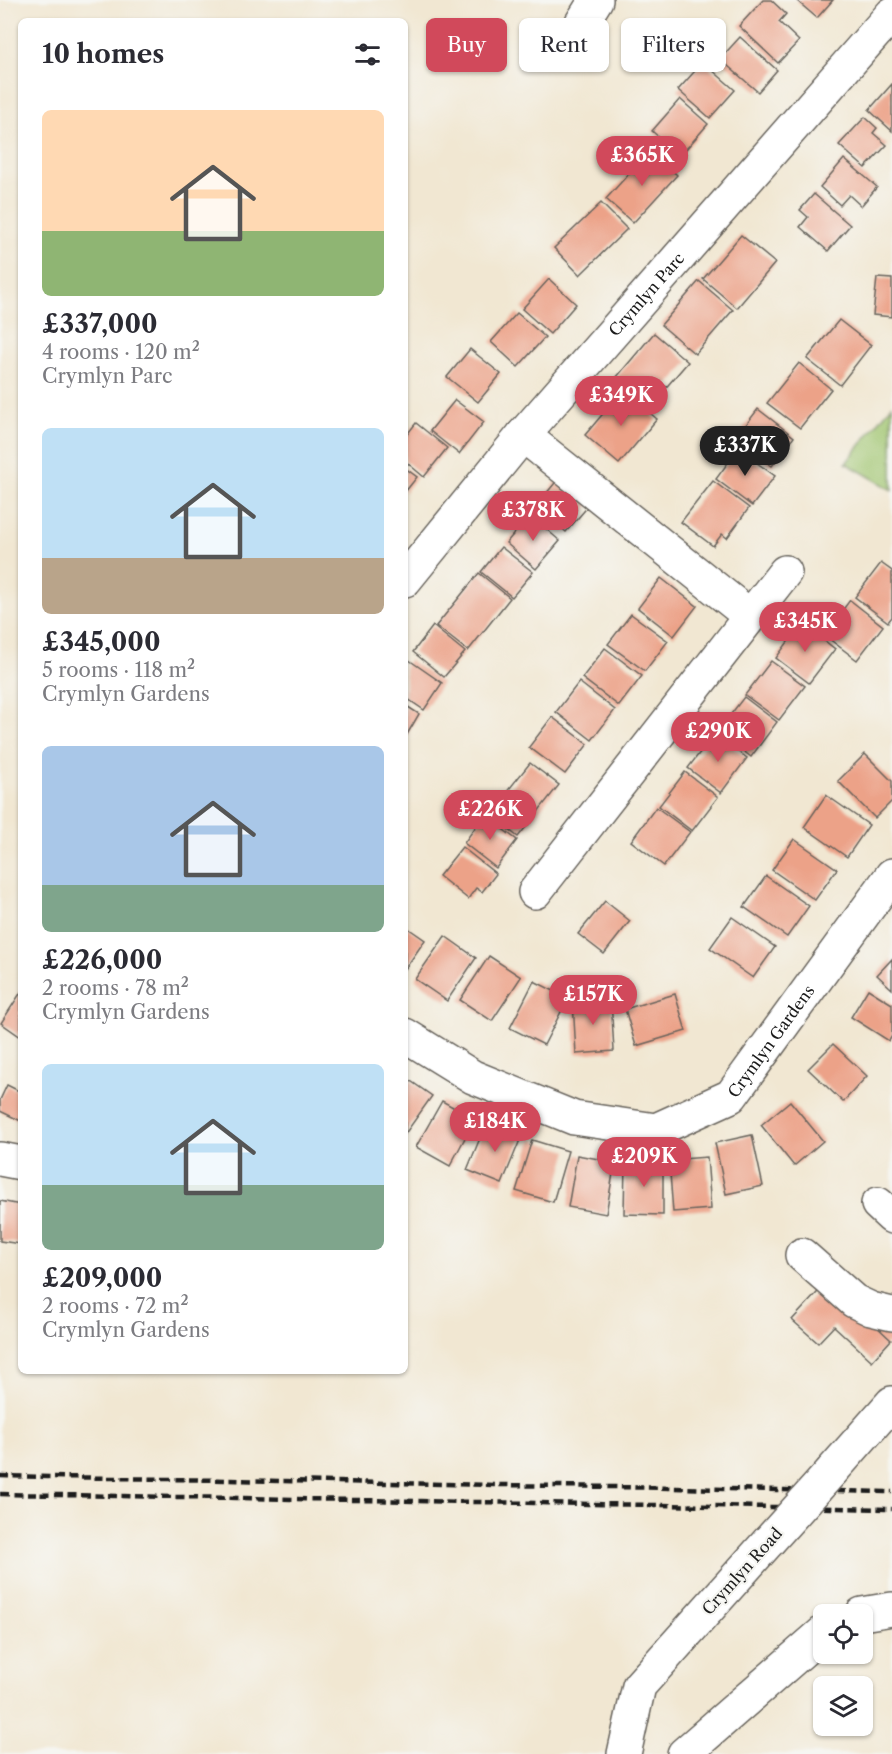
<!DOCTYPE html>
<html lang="en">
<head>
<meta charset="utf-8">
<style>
	:root { --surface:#fff; --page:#f7f7f7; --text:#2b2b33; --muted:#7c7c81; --accent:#d1495b }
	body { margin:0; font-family:"Libre Caslon Text",serif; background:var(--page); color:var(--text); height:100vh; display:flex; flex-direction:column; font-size:22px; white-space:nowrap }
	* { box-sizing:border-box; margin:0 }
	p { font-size:20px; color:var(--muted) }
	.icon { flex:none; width:33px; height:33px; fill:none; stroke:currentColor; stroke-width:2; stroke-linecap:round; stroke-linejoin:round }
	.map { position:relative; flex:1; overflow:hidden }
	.panel { position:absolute; left:18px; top:18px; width:390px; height:1356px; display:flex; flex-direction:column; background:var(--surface); border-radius:9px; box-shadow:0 2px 4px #0004 }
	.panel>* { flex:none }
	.hud { position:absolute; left:426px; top:18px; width:375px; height:54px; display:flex; gap:12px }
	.tools { position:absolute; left:813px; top:1604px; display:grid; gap:12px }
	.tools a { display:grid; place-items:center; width:60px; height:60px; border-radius:9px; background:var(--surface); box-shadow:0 2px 4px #0004; font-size:30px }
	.price { position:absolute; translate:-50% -51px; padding:0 14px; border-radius:21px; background:var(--accent); color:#fff; font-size:20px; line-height:39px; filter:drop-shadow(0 2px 3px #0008) }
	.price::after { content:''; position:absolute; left:50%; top:36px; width:18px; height:14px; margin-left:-9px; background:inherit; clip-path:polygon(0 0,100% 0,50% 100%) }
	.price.selected { background:#222; color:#fff }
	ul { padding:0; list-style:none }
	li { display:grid; align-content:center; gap:12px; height:318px; padding:0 24px }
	li span { display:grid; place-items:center; height:186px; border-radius:9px; color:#555 }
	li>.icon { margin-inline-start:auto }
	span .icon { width:108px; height:108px; fill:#fffc; stroke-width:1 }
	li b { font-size:26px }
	h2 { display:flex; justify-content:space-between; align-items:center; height:72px; padding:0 24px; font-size:26px }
	.chip { padding:0 21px; border-radius:9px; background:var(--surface); box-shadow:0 2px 4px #0004; font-size:21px; line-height:54px }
	.chip.selected { background:var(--accent); color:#fff }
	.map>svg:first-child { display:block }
	.green { fill:#a0c570; stroke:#5e7046; stroke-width:1.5 }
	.building { fill:#eca288 }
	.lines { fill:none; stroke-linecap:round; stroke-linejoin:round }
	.minor-casing { stroke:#67635c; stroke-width:36 }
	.minor { stroke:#fff; stroke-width:33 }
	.rail { stroke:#1c1c1c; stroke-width:4.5; stroke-dasharray:9 4.5; stroke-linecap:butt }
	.minor-bridge-casing { stroke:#67635c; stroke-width:36; stroke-linecap:butt }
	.minor-bridge { stroke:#fff; stroke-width:33 }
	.labels { text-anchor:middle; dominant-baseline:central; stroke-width:4.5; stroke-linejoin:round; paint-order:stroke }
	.street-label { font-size:16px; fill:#1c1c1c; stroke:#f6f6f2 }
</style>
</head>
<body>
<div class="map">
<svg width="892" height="1754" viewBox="0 0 892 1754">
	<rect width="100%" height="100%" fill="#f6f6f2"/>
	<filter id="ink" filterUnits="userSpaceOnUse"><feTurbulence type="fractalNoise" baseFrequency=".0167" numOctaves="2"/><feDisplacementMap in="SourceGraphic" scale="12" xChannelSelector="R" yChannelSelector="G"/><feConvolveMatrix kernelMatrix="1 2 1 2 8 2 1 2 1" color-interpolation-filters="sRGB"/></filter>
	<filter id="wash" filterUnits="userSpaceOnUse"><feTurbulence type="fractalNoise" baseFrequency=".008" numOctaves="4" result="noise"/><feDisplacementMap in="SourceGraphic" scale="24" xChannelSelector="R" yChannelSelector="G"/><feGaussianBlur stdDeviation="1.35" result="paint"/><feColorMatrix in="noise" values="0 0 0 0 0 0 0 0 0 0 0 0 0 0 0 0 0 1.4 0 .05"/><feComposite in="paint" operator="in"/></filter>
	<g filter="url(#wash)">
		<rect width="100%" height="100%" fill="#f1e7d2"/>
		<polygon class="green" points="892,405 892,490 846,463"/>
		<g id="blocks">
			<g class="building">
				<polygon points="763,0 771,0 786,14 779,22 799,41 778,63 739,26"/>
				<polygon points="796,0 833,0 817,18"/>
				<polygon points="740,37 777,70 758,92 720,59"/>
				<polygon points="703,62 735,90 710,118 678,90"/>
				<polygon points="892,84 892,131 869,110"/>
				<polygon points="680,99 708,124 680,156 652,131"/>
				<polygon points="865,117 877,128 873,133 887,145 865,168 839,145"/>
				<polygon points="650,150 677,175 633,223 606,199"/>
				<polygon points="844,159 877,187 861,206 849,195 840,205 820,187"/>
				<polygon points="814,194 850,225 828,251 800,227 808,217 800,210"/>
				<polygon points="601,203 627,229 580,275 554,248"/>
				<polygon points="741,235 775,263 737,308 703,279"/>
				<polygon points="877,278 892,279 892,317 873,315"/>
				<polygon points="549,279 576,304 550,334 522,309"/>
				<polygon points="699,281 733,310 695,354 661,325"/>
				<polygon points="517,313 545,337 518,367 491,342"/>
				<polygon points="839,320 871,345 840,385 807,359"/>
				<polygon points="654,333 688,362 650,406 616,378"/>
				<polygon points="470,349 501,374 478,402 447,377"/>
				<polygon points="799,363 831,389 800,428 767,403"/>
				<polygon points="623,390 657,419 619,464 585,435"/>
				<polygon points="455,400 484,422 459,454 430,431"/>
				<polygon points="758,409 794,437 772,466 735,439"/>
				<polygon points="416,423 447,448 424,477 405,461 405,437"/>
				<polygon points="738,449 775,476 752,506 716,479"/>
				<polygon points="405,468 417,477 405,492"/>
				<polygon points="559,478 590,504 566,532 536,506"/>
				<polygon points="713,481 749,508 727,538 722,534 713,546 681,522"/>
				<polygon points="530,515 560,541 536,569 506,543"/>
				<polygon points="501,547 533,572 512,597 481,572"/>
				<polygon points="881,563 892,571 892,617 888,622 855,597"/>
				<polygon points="479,573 510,598 468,651 436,626"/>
				<polygon points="661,578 697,606 674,636 638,608"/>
				<polygon points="850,600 883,626 857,660 824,635"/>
				<polygon points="631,614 668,641 645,671 608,644"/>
				<polygon points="802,623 835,649 809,683 776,658"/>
				<polygon points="433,626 465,652 444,677 413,652"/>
				<polygon points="605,648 642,676 619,706 582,678"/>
				<polygon points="409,660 442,683 424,710 405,697 405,666"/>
				<polygon points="771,661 805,686 779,720 745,695"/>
				<polygon points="579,682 615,710 592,740 556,712"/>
				<polygon points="744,697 777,722 751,757 718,731"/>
				<polygon points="405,705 419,714 405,738"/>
				<polygon points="552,717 588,744 565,774 529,747"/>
				<polygon points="714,734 747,758 721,793 688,768"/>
				<polygon points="865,754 892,781 892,801 875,818 838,781"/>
				<polygon points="530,763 559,785 518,837 489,814"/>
				<polygon points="685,772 718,797 692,831 659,806"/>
				<polygon points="826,795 869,825 847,857 804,827"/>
				<polygon points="656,807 690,832 664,866 631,841"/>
				<polygon points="484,815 517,840 496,868 464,843"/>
				<polygon points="794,839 837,869 815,900 772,870"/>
				<polygon points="462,847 496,874 482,892 476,888 468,899 439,876"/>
				<polygon points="766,876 809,906 787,937 744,907"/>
				<polygon points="605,901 630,921 604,954 578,934"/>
				<polygon points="732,917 775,947 753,978 710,948"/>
				<polygon points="405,926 425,940 405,969"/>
				<polygon points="445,936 476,958 447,1001 415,979"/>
				<polygon points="489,956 521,977 492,1021 460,1000"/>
				<polygon points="892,959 892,989 877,975"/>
				<polygon points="534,981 568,998 544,1045 510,1028"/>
				<polygon points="868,989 892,1004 892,1036 889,1041 851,1017"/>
				<polygon points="21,992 21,1037 1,1023"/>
				<polygon points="675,994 686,1031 636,1046 625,1009"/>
				<polygon points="611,999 614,1051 576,1054 573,1001"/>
				<polygon points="833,1044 867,1076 843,1102 808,1069"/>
				<polygon points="405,1077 432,1096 405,1134"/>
				<polygon points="7,1085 21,1092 21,1121 0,1111 0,1100"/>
				<polygon points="442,1101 475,1119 450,1166 416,1147"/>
				<polygon points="790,1101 823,1141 794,1166 761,1125"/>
				<polygon points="487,1121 522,1135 502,1184 467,1170"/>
				<polygon points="752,1135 763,1186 726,1194 715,1143"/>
				<polygon points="532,1140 568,1151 553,1202 516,1191"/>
				<polygon points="577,1155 615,1162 606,1214 568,1207"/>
				<polygon points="707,1157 711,1209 673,1212 669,1160"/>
				<polygon points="625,1162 663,1162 663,1215 624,1214"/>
				<polygon points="0,1201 21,1205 21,1244 0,1241"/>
				<polygon points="828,1281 891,1340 872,1361 834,1326 818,1343 792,1320"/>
			</g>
		</g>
	</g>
	<g filter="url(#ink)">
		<use href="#blocks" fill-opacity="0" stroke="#67635c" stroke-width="1.5"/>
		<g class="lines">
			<defs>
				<g id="minor">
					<polyline points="581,24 596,0"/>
					<polyline points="523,435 750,616"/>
					<path id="s1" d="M 405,580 L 523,435 L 892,14"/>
					<polyline points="535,892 785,572"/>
					<path id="s2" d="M 405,1035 L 473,1077 L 574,1118 L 656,1130 L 731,1096 L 892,875"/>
					<polyline points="0,1159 21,1163"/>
					<polyline points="878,1204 892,1217"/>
					<polyline points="802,1255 854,1301 871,1309 892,1314"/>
					<polyline points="832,1471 892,1403"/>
					<polyline points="862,1614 892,1609"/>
					<polyline points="624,1754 639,1686 769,1541"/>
					<polyline points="684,1754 824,1632"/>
				</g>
			</defs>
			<use href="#minor" class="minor-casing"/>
			<use href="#minor" class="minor"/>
			<g class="rail">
				<polyline points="0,1476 892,1492"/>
				<polyline points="0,1494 892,1509"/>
			</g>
			<defs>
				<polyline id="minor-bridge" points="769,1541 832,1471"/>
			</defs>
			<use href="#minor-bridge" class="minor-bridge-casing"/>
			<use href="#minor-bridge" class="minor-bridge"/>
		</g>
	</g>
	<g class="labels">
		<g class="street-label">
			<text stroke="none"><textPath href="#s1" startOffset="374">Crymlyn Parc</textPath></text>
			<text stroke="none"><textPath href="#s2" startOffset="422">Crymlyn Gardens</textPath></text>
			<text transform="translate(742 1571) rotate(-48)">Crymlyn Road</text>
		</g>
	</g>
</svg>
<div class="tools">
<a><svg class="icon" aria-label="locate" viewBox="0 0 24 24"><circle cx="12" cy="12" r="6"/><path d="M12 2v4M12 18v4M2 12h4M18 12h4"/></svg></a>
<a><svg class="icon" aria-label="layers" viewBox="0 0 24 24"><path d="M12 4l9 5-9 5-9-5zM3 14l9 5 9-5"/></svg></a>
</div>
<b class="price" style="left:642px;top:187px">£365K</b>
<b class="price" style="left:621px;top:427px">£349K</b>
<b class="price selected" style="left:745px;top:477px">£337K</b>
<b class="price" style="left:533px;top:542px">£378K</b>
<b class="price" style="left:805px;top:653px">£345K</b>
<b class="price" style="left:718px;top:763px">£290K</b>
<b class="price" style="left:490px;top:841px">£226K</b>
<b class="price" style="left:593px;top:1026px">£157K</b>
<b class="price" style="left:495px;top:1153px">£184K</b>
<b class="price" style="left:644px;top:1188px">£209K</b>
<div class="hud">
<a class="chip selected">Buy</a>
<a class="chip">Rent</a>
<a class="chip">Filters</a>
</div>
<section class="panel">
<h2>10 homes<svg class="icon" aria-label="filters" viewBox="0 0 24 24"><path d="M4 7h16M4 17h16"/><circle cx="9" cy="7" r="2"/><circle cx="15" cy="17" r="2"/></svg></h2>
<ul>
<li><span style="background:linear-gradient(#ffd9b3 65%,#8fb573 0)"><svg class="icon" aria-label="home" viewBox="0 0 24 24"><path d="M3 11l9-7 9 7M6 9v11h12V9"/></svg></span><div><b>£337,000</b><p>4 rooms · 120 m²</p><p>Crymlyn Parc</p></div></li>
<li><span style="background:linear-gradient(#bfe0f5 70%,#b9a48a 0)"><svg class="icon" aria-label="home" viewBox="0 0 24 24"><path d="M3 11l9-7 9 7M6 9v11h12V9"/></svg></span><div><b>£345,000</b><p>5 rooms · 118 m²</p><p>Crymlyn Gardens</p></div></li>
<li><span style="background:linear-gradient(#a9c7e8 75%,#7fa58c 0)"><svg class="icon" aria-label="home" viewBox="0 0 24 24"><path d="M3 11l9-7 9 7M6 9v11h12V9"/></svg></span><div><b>£226,000</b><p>2 rooms · 78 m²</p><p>Crymlyn Gardens</p></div></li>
<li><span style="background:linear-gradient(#bfe0f5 65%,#7fa58c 0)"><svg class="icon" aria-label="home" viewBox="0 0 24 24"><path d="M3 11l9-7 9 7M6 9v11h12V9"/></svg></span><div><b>£209,000</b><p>2 rooms · 72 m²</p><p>Crymlyn Gardens</p></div></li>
</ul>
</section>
</div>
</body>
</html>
